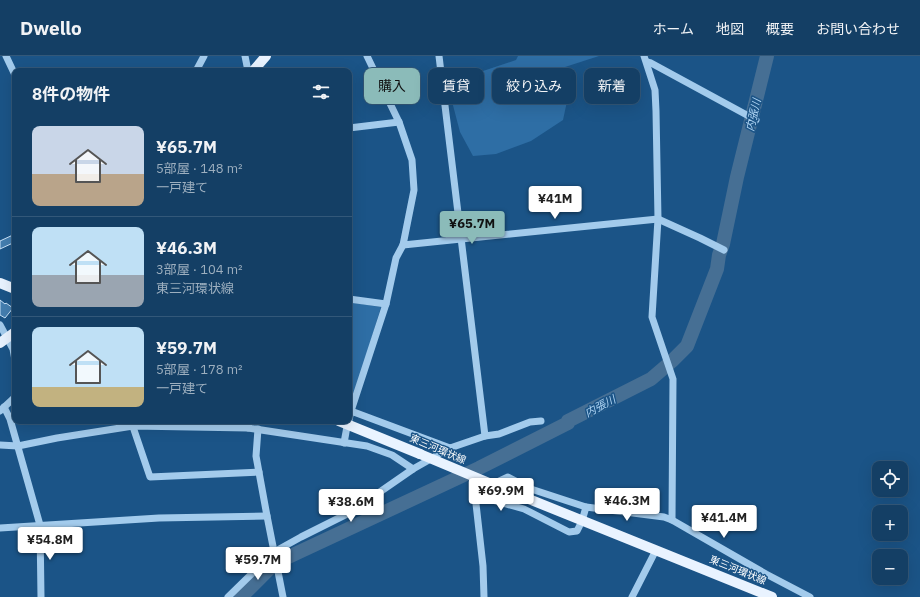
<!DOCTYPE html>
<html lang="ja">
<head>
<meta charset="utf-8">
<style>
	:root { --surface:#143f65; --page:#1d466b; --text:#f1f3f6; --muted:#9dafbf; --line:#335879; --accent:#8bbbb9 }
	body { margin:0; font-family:"IBM Plex Sans","Noto Sans JP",sans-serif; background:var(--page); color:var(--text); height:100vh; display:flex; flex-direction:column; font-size:15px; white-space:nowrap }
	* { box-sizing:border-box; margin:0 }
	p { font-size:13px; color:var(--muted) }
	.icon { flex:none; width:22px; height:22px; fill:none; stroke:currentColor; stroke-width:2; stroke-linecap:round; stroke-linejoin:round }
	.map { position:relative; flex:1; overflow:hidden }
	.sheet { position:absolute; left:12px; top:12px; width:340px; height:356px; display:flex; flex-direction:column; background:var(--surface); border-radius:8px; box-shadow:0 4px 16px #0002,0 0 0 1px var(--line) }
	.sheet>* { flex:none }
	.banner { position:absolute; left:364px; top:12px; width:380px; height:36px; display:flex; gap:8px }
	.fabs { position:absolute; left:872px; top:405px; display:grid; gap:8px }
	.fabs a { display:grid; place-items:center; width:36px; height:36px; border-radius:8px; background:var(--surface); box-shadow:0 4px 16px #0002,0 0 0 1px var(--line); font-size:20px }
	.price { position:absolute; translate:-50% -34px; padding:0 9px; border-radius:4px; background:#fff; color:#222; font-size:13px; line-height:26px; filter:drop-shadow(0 1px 2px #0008) }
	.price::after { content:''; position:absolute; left:50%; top:24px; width:12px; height:9px; margin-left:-6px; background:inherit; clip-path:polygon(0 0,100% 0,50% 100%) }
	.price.current { background:var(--accent); color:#111 }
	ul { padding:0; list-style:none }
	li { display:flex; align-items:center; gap:12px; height:100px; padding:0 20px }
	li+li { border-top:1px solid var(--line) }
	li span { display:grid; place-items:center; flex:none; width:112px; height:80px; border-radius:8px; color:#555 }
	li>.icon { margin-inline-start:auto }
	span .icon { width:48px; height:48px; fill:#fffc; stroke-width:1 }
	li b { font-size:17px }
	h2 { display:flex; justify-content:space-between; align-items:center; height:48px; padding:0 20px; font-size:17px }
	.pill { padding:0 14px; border-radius:8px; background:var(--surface); box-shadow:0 4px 16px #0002,0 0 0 1px var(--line); font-size:14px; line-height:36px }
	.pill.current { background:var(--accent); color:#111 }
	header { display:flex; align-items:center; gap:24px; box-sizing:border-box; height:56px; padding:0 20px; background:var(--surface); border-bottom:1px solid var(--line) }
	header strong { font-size:19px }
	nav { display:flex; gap:22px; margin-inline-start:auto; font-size:14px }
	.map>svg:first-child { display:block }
	.green { fill:#2e6ea5 }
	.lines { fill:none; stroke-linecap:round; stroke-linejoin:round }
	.river { stroke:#466f94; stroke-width:14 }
	.building { fill:#447eb0; stroke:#c9e3f9 }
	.minor { stroke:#a3cbec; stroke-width:7 }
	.major { stroke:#e9f3ff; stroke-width:10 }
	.major-bridge { stroke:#e9f3ff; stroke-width:10 }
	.labels { text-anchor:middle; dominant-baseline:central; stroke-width:3; stroke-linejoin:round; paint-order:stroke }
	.street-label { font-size:10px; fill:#fff; stroke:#1b5487 }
	.water-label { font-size:11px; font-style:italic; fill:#afd4f3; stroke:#1b5487 }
</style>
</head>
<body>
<header>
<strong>Dwello</strong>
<nav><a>ホーム</a><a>地図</a><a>概要</a><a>お問い合わせ</a></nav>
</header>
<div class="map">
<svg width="920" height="541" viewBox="0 0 920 541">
	<rect width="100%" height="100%" fill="#1b5487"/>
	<g class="green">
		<polygon points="518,0 599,0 565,11 569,36 563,64 531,85 496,98 473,100 460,76 450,38 456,21 480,16 516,4"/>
		<polygon points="349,246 381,251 349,356"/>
	</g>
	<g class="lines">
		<polyline class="river" points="241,541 270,512 282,504 479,412 568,367 568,365 651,323 672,305 687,290 717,213 719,199 723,188 737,121 767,0"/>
	</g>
	<g class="building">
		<polygon points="15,178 15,186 0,193 0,185"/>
		<polygon points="0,244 5,248 6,247 13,252 5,262 0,259"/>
	</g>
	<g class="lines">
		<g class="minor">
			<polyline points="6,0 15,19"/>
			<polyline points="245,0 248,15"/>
			<polyline points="439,0 485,380"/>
			<polyline points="644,0 655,34 656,55 658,163 652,261 673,323 672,464"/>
			<polyline points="647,6 651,7 756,64"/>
			<polyline points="196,15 204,0"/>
			<polyline points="349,72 399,66"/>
			<polyline points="403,189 658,163 700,182 724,194"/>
			<polyline points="349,243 386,248"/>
			<polyline points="0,269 13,293 15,304"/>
			<polyline points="4,351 10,363 40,469 41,541"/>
			<polyline points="0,355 15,341"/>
			<polyline points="351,355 386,248 396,202 403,189 414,134 412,104 399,66 367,0"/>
			<polyline points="349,364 351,355 450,392 485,380 499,378 530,366 541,365"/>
			<polyline points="131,365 150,421 259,416"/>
			<polyline points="249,365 248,372 367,390 392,399 413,413"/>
			<polyline points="258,373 256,400 267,460 283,541"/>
			<polyline points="344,387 348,365"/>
			<polyline points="0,389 18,390 57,382 133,370 248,372"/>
			<polyline points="475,439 478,435 508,421 531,433 586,451"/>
			<polyline points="0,472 159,462 267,460"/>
			<polyline points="228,541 274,496 301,481 351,456 413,413 450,392"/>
			<polyline points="484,541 483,510 475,439 524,453 569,476 577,475 582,465 586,451 664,461 672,464 766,518 810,541"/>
			<polyline points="632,541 656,494"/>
		</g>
		<g class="major">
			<polyline points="253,15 266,0"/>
			<polyline points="0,227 15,233"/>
			<polyline points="0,287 15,276"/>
			<polyline points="339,365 420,398"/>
			<polyline points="494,429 772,541"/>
		</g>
		<polyline class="major-bridge" points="420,398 494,429"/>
	</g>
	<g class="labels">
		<g class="street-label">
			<text transform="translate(438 393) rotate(23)">東三河環状線</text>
			<text transform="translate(738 514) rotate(22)">東三河環状線</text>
		</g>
		<g class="water-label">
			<text transform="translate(753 59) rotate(-77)">内張川</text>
			<text transform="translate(600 350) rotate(-28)">内張川</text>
		</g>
	</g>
</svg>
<div class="fabs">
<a><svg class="icon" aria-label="locate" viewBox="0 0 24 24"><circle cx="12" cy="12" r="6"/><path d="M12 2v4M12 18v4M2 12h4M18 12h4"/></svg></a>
<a>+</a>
<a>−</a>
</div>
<b class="price" style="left:555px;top:164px">¥41M</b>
<b class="price current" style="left:472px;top:189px">¥65.7M</b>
<b class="price" style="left:501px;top:456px">¥69.9M</b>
<b class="price" style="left:627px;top:466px">¥46.3M</b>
<b class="price" style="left:351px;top:467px">¥38.6M</b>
<b class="price" style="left:724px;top:483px">¥41.4M</b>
<b class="price" style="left:50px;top:505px">¥54.8M</b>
<b class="price" style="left:258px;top:525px">¥59.7M</b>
<div class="banner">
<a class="pill current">購入</a>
<a class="pill">賃貸</a>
<a class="pill">絞り込み</a>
<a class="pill">新着</a>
</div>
<section class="sheet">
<h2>8件の物件<svg class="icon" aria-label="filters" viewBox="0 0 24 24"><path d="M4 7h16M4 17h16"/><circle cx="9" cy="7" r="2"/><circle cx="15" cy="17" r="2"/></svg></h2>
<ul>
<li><span style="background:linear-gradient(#c9d6e8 60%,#b9a48a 0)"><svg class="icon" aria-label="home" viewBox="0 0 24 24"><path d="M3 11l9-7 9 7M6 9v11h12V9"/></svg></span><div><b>¥65.7M</b><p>5部屋 · 148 m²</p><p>一戸建て</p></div></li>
<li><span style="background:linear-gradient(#bfe0f5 60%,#9aa5b1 0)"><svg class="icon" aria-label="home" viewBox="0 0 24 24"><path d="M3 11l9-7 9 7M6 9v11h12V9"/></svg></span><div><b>¥46.3M</b><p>3部屋 · 104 m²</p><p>東三河環状線</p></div></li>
<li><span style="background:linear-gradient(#bfe0f5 75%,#c2b280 0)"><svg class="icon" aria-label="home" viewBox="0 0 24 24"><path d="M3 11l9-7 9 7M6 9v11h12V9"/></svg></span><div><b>¥59.7M</b><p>5部屋 · 178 m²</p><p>一戸建て</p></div></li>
</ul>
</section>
</div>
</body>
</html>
